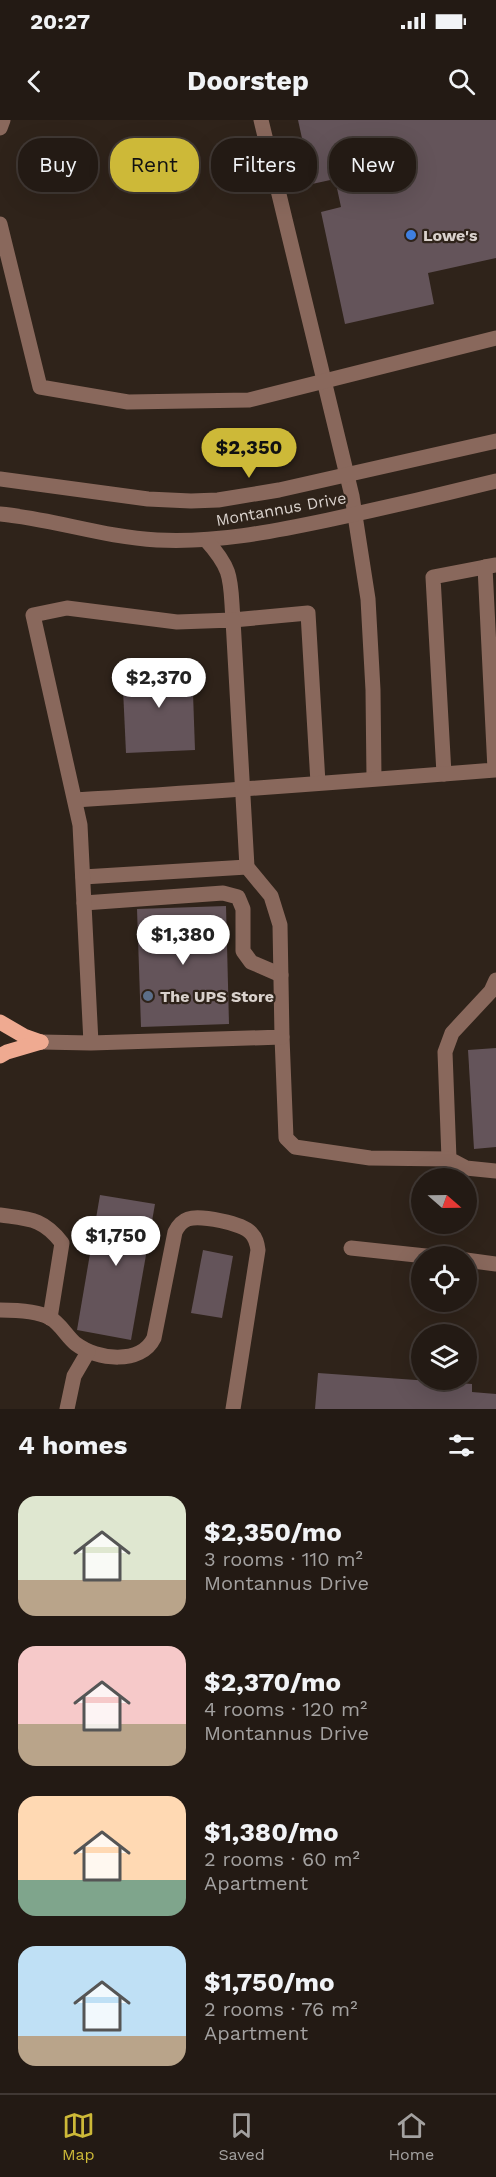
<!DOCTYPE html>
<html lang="en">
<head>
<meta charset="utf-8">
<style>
	:root { --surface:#231a14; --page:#2b231d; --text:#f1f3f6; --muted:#a3a1a0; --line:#403834; --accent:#cdb938 }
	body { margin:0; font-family:"Work Sans",sans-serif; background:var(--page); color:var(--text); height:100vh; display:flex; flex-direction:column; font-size:22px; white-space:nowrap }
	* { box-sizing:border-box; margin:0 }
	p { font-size:20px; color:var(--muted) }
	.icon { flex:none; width:33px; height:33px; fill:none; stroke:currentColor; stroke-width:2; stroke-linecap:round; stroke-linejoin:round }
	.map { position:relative; height:1289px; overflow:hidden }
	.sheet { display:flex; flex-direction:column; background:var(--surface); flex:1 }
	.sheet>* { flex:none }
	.banner { position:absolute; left:18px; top:18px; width:460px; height:54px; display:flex; gap:12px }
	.needle { width:39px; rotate:110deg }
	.fabs { position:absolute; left:411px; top:1048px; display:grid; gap:12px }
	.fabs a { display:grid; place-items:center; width:66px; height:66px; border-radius:50%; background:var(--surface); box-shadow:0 6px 24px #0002,0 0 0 2px var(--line); font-size:30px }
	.price { position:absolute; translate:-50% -51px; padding:0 14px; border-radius:21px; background:#fff; color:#222; font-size:20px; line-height:39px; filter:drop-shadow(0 2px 3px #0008) }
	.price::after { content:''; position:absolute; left:50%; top:36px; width:18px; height:14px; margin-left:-9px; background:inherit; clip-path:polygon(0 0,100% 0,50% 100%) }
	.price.on { background:var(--accent); color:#111 }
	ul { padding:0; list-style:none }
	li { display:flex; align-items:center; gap:18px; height:150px; padding:0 18px }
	li span { display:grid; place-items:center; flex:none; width:168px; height:120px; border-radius:18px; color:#555 }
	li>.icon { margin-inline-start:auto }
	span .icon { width:72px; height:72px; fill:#fffc; stroke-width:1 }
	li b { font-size:26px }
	h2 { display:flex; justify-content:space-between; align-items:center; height:72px; padding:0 18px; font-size:26px }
	.chip { padding:0 21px; border-radius:24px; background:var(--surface); box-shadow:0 6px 24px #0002,0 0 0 2px var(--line); font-size:21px; line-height:54px }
	.chip.on { background:var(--accent); color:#111 }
	.status { display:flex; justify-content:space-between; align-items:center; height:42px; padding:0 30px; background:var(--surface); direction:ltr }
	.status svg { height:16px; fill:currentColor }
	header { display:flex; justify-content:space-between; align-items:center; height:78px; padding:0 18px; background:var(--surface); font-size:27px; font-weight:700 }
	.menu { display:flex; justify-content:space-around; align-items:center; height:84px; border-top:2px solid var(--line); background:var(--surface); font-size:16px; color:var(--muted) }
	.menu a { display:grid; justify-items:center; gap:3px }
	.menu .on { color:var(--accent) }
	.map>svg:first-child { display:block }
	.building { fill:#64545a }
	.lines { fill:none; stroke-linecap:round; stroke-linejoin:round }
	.minor { stroke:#89685c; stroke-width:15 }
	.major { stroke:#efaa91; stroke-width:15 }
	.shop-dot { fill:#3f7fe0; stroke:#2f231a; stroke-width:2 }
	.service-dot { fill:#5c6f8a; stroke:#2f231a; stroke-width:2 }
	.labels { text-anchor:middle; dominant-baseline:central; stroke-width:4.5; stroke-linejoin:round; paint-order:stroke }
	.poi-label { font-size:16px; font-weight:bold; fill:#dad2cd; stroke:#2f231a; text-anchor:start }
	.street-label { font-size:16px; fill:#dad2cd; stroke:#2f231a }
</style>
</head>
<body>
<div class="status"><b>20:27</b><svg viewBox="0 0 49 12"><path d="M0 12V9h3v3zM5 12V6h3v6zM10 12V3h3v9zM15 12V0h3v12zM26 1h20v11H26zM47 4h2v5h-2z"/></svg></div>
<header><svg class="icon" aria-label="back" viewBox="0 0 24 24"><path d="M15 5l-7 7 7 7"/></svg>Doorstep<svg class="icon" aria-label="search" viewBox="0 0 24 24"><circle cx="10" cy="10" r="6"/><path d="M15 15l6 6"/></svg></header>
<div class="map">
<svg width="496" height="1289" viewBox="0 0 496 1289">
	<rect width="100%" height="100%" fill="#2f231a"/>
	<g class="building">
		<polygon points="298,0 496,0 496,138 428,153 434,184 345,204 321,92 341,87 335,59 312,64"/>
		<polygon points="192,545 195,630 126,633 122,548"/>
		<polygon points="226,786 229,904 141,907 137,789"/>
		<polygon points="496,928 496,1027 474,1029 468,930"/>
		<polygon points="100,1075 155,1084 131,1220 77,1210"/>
		<polygon points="203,1130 233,1136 222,1198 191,1193"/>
		<polygon points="318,1253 472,1264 472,1272 496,1274 496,1289 315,1289"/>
	</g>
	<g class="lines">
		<g class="minor">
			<polyline points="261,0 352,376 368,479 373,570 374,658"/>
			<polyline points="0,8 3,0"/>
			<polyline points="0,104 40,267 128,282 249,280 496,218"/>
			<polyline points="0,359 148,379 191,381 218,380 279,370 496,321"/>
			<path d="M 0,394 C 53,399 103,417 157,420 C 215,423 271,412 328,400 C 384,388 440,375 496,361"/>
			<path d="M 206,420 C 234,451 230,460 233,500 L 308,493 L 318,663"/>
			<polyline points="444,654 433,457 485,447"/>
			<path d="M 75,680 C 215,672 355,661 495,650 L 485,447 L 496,445"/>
			<polyline points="83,757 247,747"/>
			<polyline points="84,783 223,773 238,777 243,789 243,831 251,842 281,855"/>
			<polyline points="496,860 491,871 452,913 445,932 449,1039 466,1048 496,1051"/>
			<polyline points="282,917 286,1018 295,1027 370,1038 449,1039"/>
			<polyline points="41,922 91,923 282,917 280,805 271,776 247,747 233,500 177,502 67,488 33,495 80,705 91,923"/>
			<path d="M 0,1095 C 29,1099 43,1098 62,1123 L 50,1198"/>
			<polyline points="351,1128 435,1137"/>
			<polyline points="466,1140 496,1144"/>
			<path d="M 0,1190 C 14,1190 38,1191 50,1198 C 60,1203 67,1217 76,1224 C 97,1240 141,1245 154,1218 L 175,1112 C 178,1106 182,1101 188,1099 C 200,1095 243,1103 251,1113 C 256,1118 257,1123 258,1130 L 233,1289"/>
			<polyline points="67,1289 74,1256 88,1232"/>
		</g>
		<g class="major">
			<polyline points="0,902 24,916 41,922"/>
			<polyline points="0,936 7,932 41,922"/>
		</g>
	</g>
	<circle class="shop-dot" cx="411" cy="115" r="6"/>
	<circle class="service-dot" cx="148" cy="876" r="6"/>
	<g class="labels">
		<g class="poi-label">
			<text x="423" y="115">Lowe's</text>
			<text x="160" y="876">The UPS Store</text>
		</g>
		<g class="street-label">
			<text transform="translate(281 389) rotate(-10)">Montannus Drive</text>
		</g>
	</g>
</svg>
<div class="fabs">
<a><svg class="needle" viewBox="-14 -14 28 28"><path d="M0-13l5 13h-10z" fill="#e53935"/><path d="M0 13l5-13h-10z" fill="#a3a1a0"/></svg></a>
<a><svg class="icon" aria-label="locate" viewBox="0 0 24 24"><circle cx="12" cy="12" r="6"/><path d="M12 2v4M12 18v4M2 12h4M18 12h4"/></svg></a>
<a><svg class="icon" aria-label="layers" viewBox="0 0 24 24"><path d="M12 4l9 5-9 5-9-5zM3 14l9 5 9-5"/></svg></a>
</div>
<b class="price on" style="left:249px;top:359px">$2,350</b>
<b class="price" style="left:159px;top:589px">$2,370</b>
<b class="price" style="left:183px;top:846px">$1,380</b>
<b class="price" style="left:116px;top:1147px">$1,750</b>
<div class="banner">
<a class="chip">Buy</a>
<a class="chip on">Rent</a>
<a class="chip">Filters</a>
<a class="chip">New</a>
</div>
</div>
<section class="sheet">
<h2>4 homes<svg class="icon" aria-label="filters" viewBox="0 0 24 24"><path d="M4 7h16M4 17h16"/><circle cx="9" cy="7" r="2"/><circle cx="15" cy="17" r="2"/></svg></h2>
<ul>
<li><span style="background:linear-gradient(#dfe7d0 70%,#b9a48a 0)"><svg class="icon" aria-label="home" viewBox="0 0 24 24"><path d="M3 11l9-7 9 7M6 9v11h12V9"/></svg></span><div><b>$2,350/mo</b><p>3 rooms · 110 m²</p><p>Montannus Drive</p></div></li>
<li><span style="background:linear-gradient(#f6c9c9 65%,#b9a48a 0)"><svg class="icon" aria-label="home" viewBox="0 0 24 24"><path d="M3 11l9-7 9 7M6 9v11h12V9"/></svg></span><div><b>$2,370/mo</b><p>4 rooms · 120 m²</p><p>Montannus Drive</p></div></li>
<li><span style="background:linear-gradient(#ffd9b3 70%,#7fa58c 0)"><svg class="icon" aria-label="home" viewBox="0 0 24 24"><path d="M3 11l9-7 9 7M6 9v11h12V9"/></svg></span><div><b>$1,380/mo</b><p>2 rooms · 60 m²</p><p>Apartment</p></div></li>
<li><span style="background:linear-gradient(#bfe0f5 75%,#b9a48a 0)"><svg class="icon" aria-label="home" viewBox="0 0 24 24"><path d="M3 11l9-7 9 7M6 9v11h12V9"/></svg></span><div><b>$1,750/mo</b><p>2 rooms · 76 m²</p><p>Apartment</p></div></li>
</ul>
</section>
<nav class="menu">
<a class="on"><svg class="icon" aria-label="map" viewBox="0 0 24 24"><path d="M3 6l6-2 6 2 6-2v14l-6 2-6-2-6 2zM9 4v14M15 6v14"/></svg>Map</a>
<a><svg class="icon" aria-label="saved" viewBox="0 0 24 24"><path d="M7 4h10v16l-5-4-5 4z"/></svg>Saved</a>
<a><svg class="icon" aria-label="home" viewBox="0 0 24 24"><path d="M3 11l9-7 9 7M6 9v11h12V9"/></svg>Home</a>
</nav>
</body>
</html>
